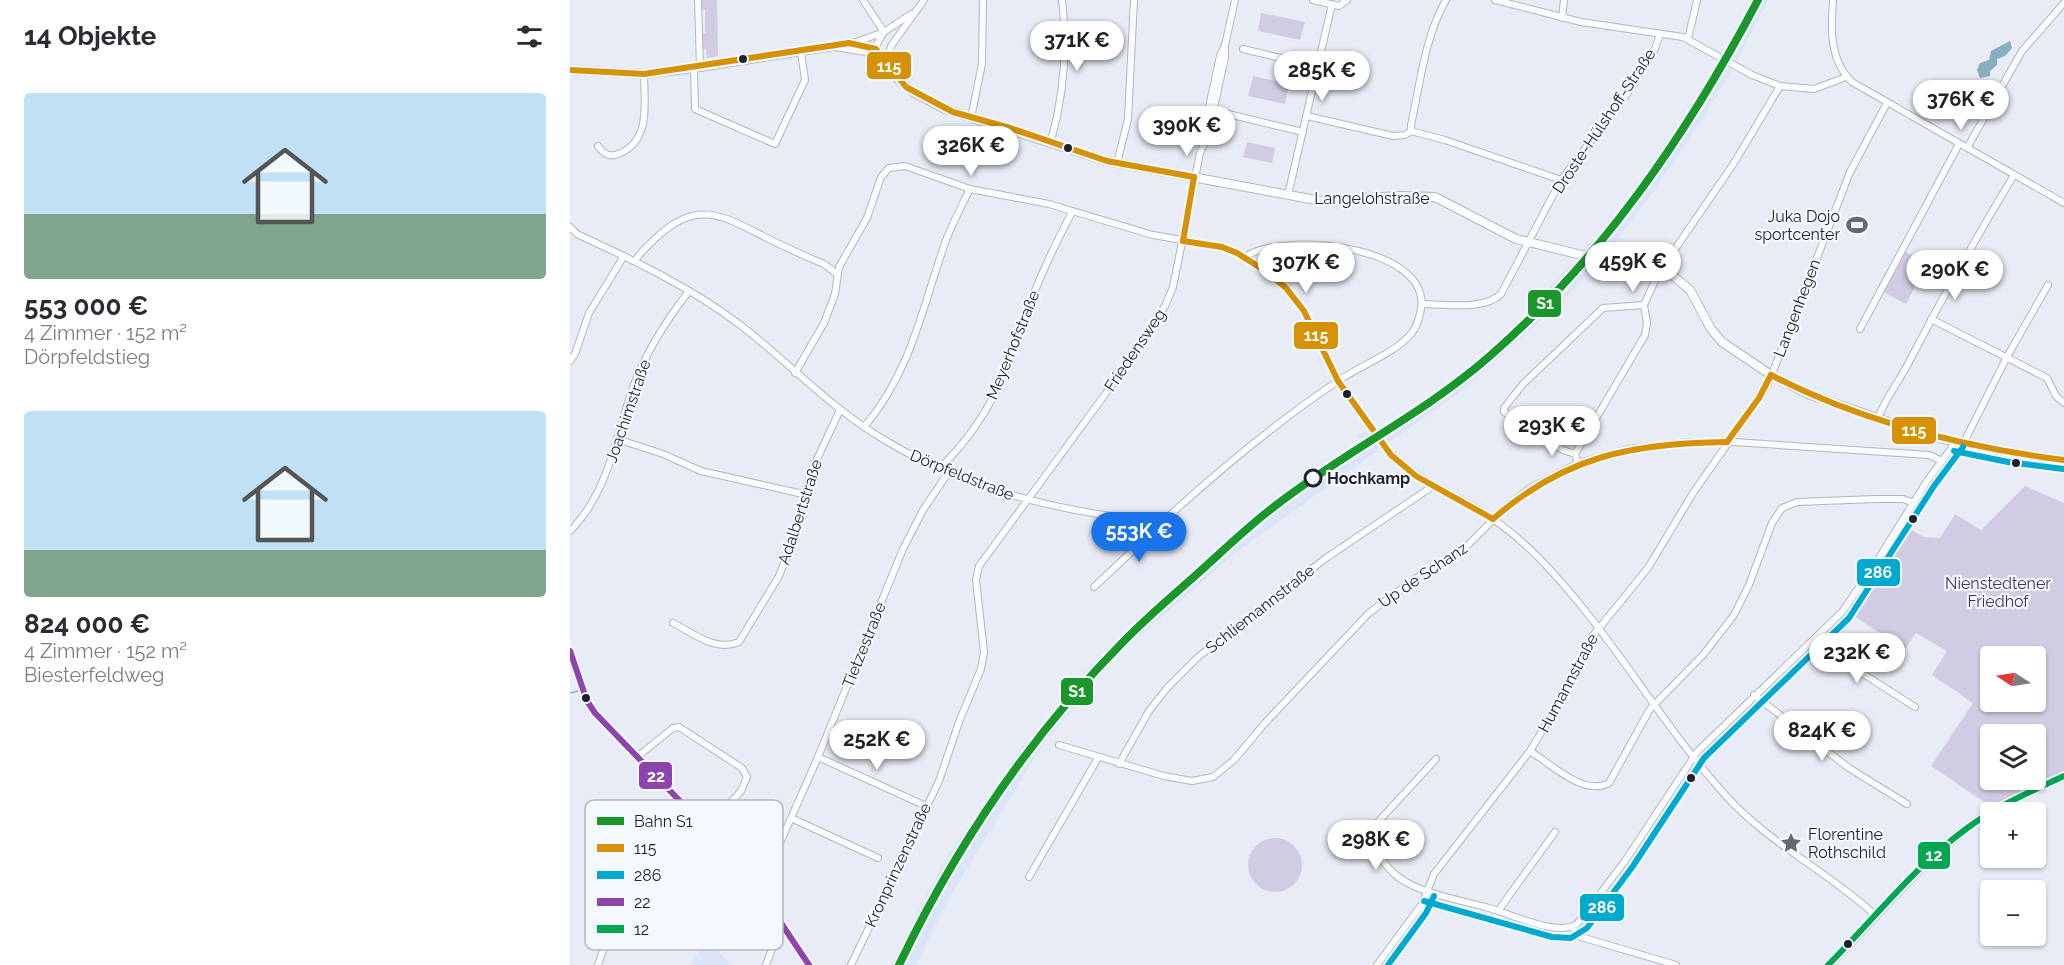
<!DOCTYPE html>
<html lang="de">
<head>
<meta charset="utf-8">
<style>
	:root { --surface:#fff; --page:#f7f7f7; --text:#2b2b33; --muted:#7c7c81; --accent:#1a73e8 }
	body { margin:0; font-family:Raleway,sans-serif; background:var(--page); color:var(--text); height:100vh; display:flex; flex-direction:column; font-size:22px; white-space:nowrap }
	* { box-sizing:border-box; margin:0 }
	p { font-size:20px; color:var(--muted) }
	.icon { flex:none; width:33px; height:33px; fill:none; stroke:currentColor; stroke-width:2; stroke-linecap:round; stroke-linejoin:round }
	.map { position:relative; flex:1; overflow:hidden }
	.details { display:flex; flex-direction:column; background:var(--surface); width:570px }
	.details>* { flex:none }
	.needle { width:39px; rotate:282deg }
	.controls { position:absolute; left:1410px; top:646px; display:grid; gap:12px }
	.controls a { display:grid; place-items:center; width:66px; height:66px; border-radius:6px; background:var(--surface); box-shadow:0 2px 4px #0004; font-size:30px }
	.price { position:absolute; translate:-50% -51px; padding:0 14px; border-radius:21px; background:#fff; color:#222; font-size:20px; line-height:39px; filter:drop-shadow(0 2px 3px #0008) }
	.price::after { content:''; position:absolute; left:50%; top:36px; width:18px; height:14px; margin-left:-9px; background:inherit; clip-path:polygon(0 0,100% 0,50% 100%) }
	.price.current { background:var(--accent); color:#fff }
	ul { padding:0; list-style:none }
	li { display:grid; align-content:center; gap:12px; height:318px; padding:0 24px }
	li span { display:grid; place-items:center; height:186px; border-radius:6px; color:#555 }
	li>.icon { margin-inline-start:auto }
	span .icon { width:108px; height:108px; fill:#fffc; stroke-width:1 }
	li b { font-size:26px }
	h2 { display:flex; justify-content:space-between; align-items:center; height:72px; padding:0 24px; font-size:26px }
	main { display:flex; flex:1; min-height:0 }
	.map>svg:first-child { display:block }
	.built { fill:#dbe5f7 }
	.green { fill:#d1cbe4; fill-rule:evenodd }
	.water { fill:#88afbf }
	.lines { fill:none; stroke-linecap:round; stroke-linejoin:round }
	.stream { stroke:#88afbf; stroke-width:1.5 }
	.street-casing { stroke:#b3b7be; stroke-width:8 }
	.secondary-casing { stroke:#b3b7be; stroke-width:10 }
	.street { stroke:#fbfcfe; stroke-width:6 }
	.secondary { stroke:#fbfcfe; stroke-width:8 }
	.bus-1-casing { stroke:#f4f8ff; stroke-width:10 }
	.bus-2-casing { stroke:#f4f8ff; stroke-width:10 }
	.bus-3-casing { stroke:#f4f8ff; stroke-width:10 }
	.bus-4-casing { stroke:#f4f8ff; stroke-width:10 }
	.bus-1 { stroke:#d69206; stroke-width:6 }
	.bus-2 { stroke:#00a9ce; stroke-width:6 }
	.bus-3 { stroke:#8e44ad; stroke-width:6 }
	.bus-4 { stroke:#00a651; stroke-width:6 }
	.rail-1-casing { stroke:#f4f8ff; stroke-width:12 }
	.rail-1 { stroke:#1a962b; stroke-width:8 }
	.bus-dot { fill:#1e2228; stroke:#f4f8ff; stroke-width:2 }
	.stop-dot { fill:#f4f8ff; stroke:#1e2228; stroke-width:3 }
	.labels { text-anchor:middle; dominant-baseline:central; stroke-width:4.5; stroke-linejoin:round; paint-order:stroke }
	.street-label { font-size:16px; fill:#1e2228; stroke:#f4f8ff }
	.poi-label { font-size:16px; fill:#1e2228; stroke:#f4f8ff; text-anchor:end }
	.stop-label { font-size:16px; font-weight:bold; fill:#1e2228; stroke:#f4f8ff; text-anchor:start }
	.park-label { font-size:16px; fill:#493167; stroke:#f4f8ff }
	.key { fill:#f4f8ff; stroke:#b4b8be; stroke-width:1.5 }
	.key-label { font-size:16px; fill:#1e2228 }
	.line-badge { stroke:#f4f8ff; stroke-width:2 }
	.badge-label { font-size:16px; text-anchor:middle; font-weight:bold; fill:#fff }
</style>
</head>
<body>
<main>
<section class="details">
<h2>14 Objekte<svg class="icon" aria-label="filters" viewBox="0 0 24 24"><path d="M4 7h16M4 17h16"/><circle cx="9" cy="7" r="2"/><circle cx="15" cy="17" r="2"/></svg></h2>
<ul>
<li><span style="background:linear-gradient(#bfe0f5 65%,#7fa58c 0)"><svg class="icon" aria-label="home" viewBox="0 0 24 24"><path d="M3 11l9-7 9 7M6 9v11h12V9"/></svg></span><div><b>553 000 €</b><p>4 Zimmer · 152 m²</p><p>Dörpfeldstieg</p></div></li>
<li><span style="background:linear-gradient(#bfe0f5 75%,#7fa58c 0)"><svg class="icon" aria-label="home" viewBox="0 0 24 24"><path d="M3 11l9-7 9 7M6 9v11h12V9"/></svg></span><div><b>824 000 €</b><p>4 Zimmer · 152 m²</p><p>Biesterfeldweg</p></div></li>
</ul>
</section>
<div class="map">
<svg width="1494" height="965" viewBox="0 0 1494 965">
	<rect width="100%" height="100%" fill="#e7ecf6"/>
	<g class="built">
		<polygon points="1181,0 1198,0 1167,61 1156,55"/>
		<polygon points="1150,64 1162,70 1131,121 1084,191 1040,249 1036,253 1030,253 1022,262 1027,264 991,302 894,389 665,553 549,654 473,744 377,902 346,965 322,965 352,903 377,858 456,741 465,740 469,734 467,732 511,675 655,541 719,488 791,441 788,436 795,431 803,438 868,394 927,343 974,299 974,293 1009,257 1013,259 1020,251 1016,250 1035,228 1111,125"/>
		<polygon points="136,939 162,965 121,965"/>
	</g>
	<g class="green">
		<polygon points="131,0 147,0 148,56 137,58 136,49 132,50 131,34 135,33 135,9 130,10"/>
		<polygon points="691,13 735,22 730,40 688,31"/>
		<polygon points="683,76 719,84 715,104 678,96"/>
		<polygon points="677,142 705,148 702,163 673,157"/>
		<polygon points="1334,251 1357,264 1336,304 1312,291"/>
		<path d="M 1455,486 L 1494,503 L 1494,771 L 1420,806 L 1361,766 L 1403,703 L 1362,675 L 1377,651 L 1346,633 L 1335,649 L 1279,613 L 1337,527 L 1354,537 L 1370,538 L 1385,514 L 1411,530 ZM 1420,657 L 1466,657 L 1466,702 L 1420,702 ZM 1420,735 L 1466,735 L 1466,780 L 1420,780 Z"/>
		<circle cx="705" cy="865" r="27"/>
	</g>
	<polygon class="water" points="1440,41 1442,48 1435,56 1427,59 1427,65 1420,71 1420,76 1410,78 1407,70 1410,63 1419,60 1421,51"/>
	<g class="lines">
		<polyline class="stream" points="0,693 8,691"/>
		<defs>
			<g id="street">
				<polyline points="128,0 130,67"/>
				<polyline points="293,0 314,32"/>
				<polyline points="743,0 769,6 777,0"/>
				<polyline points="925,0 1011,22 1113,37 1182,75 1210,86 1244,89 1276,77"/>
				<path d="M 1263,0 C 1261,29 1259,60 1282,82 L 1494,203"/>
				<polyline points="992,18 994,0"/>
				<polyline points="1118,39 1127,0"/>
				<polyline points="286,42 314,32 341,14"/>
				<polyline points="673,49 748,67"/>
				<polyline points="306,54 307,44 313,33"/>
				<polyline points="318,61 321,46 354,0"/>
				<polyline points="124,68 125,109 205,144 235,80 231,52"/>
				<polyline points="654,113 733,132"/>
				<polyline points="737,116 823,136 835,135 841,131"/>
				<polyline points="401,118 412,64 413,0"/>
				<polyline points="841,131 875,140 991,180"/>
				<path d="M 841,131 L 841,125 C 850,84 855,36 876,0"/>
				<path d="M 481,141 C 494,94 498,48 492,0"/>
				<polyline points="633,143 633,135 650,56 655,45 665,0"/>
				<path d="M 28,146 C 33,153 39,158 48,154 C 82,141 74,102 74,74"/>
				<polyline points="1397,148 1452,51 1494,3"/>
				<polyline points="547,163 558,119 564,0"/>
				<polyline points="718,195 762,4"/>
				<path d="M 0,227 L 7,234 C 63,260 120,287 169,324 C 220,363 262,410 318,442 C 399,490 487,511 580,521 L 588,521 L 600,515 C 653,467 708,421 768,381 C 789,366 824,354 841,334 C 847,327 849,319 851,309 C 861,245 711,231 675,257"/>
				<path d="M 65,261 C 70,252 79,245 87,237 C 127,199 154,216 195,237 C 215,247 234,256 254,264 L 267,274"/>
				<path d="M 852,304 C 876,304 913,311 931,294 L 991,180 L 1057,94 L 1085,49 L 1090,34"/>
				<polyline points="1361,319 1477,378 1486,396 1494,403"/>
				<polyline points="1290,329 1389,144"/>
				<polyline points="0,361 5,354 19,313 54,256"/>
				<path d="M 225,373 L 254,323 L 265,294 L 269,267 L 297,218 L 311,177 L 319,168 L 335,166 L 400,189 L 479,204 L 583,235 L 652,247 C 683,258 717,282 734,311 C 747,333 754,357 767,379 C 781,402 798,424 814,445 C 838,476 871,488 904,507 C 927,520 949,538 968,557 C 1040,630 1088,721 1157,797 C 1200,844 1260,873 1306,916"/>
				<path d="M 1308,418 C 1316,397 1329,382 1339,362 C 1372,298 1407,236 1444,175"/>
				<path d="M 294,427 C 341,372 352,309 375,243 C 382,224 391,207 400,189"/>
				<polyline points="47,439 93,454 131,471 233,494"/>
				<polyline points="1393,444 1438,355 1478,285"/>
				<polyline points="1005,454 1075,335 1077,323 1074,305"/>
				<polyline points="1008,463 1005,454 993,450 934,412 934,408 953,384 1033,308 1074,305 1088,274 1164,163 1210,86"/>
				<path d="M 369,469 C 425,414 437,367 463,296 C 474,267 488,239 502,212"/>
				<path d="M 0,531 C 38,493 45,440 62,390 C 75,353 95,322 119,291"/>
				<polyline points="524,587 573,541 578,533 580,521"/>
				<path d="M 103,623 C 125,634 145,652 169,642 L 209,576 L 219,551 L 241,472 L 270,410"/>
				<polyline points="1247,636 1287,670 1345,707"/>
				<polyline points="0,651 17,701 25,713 163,856 187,887 239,965"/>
				<polyline points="1184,695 1279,768 1337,804"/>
				<polyline points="489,745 594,776 622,781 643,777 664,760 694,724 799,613 845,579 892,551 936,507 960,488 1008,463 1058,449 1119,442 1164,442 1359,455 1372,461"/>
				<path d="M 960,751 C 981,764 1014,797 1039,783 L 1080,709 L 1133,655 L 1164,615 L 1179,585 L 1202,523 L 1212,508 L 1227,502 L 1305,499 L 1333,499 L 1344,503"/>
				<polyline points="67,757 103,728 109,727 172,768 177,777 171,791 137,829"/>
				<polyline points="248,757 356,806"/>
				<path d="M 866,759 L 807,823 C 803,831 806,838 807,846 C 818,892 882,897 919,908 C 941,914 987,937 1007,924 L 1055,861 L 1127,752 L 1272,612 L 1307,561 L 1357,481 L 1386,442"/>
				<polyline points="549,764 579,711 597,688 628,657 756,558 863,486"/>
				<polyline points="221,818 308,858"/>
				<polyline points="459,877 528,758"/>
				<polyline points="187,887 195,877 248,757 333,549 353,510 378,473"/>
				<polyline points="928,911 985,832"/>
				<polyline points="1002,928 1011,937 1106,965"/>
				<polyline points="28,965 45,917 49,913 53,914 55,921 40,931"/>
				<polyline points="196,965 206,938 216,929"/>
				<polyline points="281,965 369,781 389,722 411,669 414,652 406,580 409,566 564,355 595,306 603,287 630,153 638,136 655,57 655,45"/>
				<polyline points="807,965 852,904 864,874 960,751 989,703 1021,638 1078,568 1123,493 1191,396 1199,382 1280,172 1317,103"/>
			</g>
			<g id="secondary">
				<path d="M 281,43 C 306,44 316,57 328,77"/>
				<polyline points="266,46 296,51 343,92 375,109 537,161 751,201 830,196 865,197 946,239 1024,258 1061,262 1091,270 1102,275 1120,290 1141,329 1152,342 1201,375 1238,394 1359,436 1440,453 1494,460"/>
				<polyline points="0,70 74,74 124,68 269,45"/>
				<path d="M 1258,965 C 1311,914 1356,852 1419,813 C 1443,798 1469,788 1494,776"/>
			</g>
		</defs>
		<use href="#street" class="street-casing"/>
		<use href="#secondary" class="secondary-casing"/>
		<use href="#street" class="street"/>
		<use href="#secondary" class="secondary"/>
		<defs>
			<g id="bus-1">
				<polyline points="0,70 74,74 279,43 306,49 336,87 383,112 440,128 537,161 624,177"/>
				<polyline points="613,241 652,247 667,253 697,272 716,288 734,311 768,381 821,455 846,476 923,519"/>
				<polyline points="613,241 624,177"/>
				<path d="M 1201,375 C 1292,422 1393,447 1494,460"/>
				<polyline points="1157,442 1189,398 1201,375"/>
				<path d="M 923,519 C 995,456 1063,443 1157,442"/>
			</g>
			<g id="bus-2">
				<polyline points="1384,451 1438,462 1493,469"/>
				<polyline points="854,901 982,937 1001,938 1017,928 1063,866 1134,758 1279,618 1364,486 1393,447"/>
				<polyline points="818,965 856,913 864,896"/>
			</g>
			<polyline id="bus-3" points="0,651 17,701 25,713 163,856 187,887 239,965"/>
			<path id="bus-4" d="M 1258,965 C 1304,919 1344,867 1396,829 C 1426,806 1460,792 1494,776"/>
		</defs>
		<use href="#bus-1" class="bus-1-casing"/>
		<use href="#bus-2" class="bus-2-casing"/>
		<use href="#bus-3" class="bus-3-casing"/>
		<use href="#bus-4" class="bus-4-casing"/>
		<use href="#bus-1" class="bus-1"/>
		<use href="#bus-2" class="bus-2"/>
		<use href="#bus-3" class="bus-3"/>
		<use href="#bus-4" class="bus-4"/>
		<defs>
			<path id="rail-1" d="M 329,965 C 386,846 460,736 553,642 C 576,618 601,597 626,575 C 652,552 677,527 705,506 C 774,452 854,414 921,355 C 1034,256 1118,133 1188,0"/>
		</defs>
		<use href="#rail-1" class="rail-1-casing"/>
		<use href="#rail-1" class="rail-1"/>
	</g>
	<defs>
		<symbol id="stadium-bare" viewBox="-9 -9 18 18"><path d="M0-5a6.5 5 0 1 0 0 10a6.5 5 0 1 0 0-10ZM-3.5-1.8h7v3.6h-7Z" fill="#646970" stroke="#f4f8ff" stroke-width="2.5" paint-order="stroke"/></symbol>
		<symbol id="sight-bare" viewBox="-9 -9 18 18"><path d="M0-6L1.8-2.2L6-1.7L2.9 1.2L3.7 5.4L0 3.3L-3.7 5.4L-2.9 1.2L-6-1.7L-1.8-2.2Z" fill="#646970" stroke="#f4f8ff" stroke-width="2.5" paint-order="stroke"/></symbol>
	</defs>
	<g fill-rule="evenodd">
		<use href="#stadium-bare" x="1272" y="210" width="30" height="30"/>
		<use href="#sight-bare" x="1206" y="828" width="30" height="30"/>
	</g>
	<g class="bus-dot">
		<circle cx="173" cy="59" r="5"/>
		<circle cx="498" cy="148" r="5"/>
		<circle cx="777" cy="394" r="5"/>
		<circle cx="1446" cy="463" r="5"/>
		<circle cx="1343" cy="519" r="5"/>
		<circle cx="16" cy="698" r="5"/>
		<circle cx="1121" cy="778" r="5"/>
		<circle cx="1278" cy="944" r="5"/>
	</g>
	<circle class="stop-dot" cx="743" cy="478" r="8"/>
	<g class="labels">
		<g class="street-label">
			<text transform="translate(1034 121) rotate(-56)">Droste-Hülshoff-Straße</text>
			<text x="802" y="198">Langelohstraße</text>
			<text transform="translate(1227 308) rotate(-69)">Langenhegen</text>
			<text transform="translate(443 345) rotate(-68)">Meyerhofstraße</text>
			<text transform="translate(565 350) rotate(-56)">Friedensweg</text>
			<text transform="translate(58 411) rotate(-71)">Joachimstraße</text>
			<text transform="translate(392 475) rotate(22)">Dörpfeldstraße</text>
			<text transform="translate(230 512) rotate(-72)">Adalbertstraße</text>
			<text transform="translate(853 575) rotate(-34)">Up de Schanz</text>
			<text transform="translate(690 609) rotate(-38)">Schliemannstraße</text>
			<text transform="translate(294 645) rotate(-68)">Tietzestraße</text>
			<text transform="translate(998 683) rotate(-62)">Humannstraße</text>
			<text transform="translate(328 865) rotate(-65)">Kronprinzenstraße</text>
		</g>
		<g class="poi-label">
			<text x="1270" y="216">Juka Dojo<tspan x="1270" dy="18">sportcenter</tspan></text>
			<text x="1238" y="834" text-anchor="start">Florentine<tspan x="1238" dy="18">Rothschild</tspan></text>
		</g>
		<g class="stop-label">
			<text x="757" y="478">Hochkamp</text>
		</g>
		<g class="park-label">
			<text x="1428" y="583">Nienstedtener<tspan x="1428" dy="18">Friedhof</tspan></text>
		</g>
	</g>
	<rect x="15" y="800" width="198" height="150" rx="9" class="key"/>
	<rect x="27" y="817" width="27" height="8" fill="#1a962b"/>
	<rect x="27" y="844" width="27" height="8" fill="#d69206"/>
	<rect x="27" y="871" width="27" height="8" fill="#00a9ce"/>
	<rect x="27" y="898" width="27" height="8" fill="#8e44ad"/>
	<rect x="27" y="925" width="27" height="8" fill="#00a651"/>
	<g class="key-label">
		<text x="64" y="827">Bahn S1</text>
		<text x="64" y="854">115</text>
		<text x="64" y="881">286</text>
		<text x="64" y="908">22</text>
		<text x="64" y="935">12</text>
	</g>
	<g class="line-badge">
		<rect x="296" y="51" width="46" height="29" rx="6" fill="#d69206"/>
		<rect x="957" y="289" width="35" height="29" rx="6" fill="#1a962b"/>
		<rect x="723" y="321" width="46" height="29" rx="6" fill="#d69206"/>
		<rect x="1321" y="416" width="46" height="29" rx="6" fill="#d69206"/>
		<rect x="1286" y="558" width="45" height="29" rx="6" fill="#00a9ce"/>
		<rect x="490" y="677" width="34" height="29" rx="6" fill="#1a962b"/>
		<rect x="68" y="761" width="35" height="29" rx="6" fill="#8e44ad"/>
		<rect x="1347" y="841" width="34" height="29" rx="6" fill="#00a651"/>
		<rect x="1009" y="893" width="46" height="29" rx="6" fill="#00a9ce"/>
	</g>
	<g class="badge-label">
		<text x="319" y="72">115</text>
		<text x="975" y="309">S1</text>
		<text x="746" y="341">115</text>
		<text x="1344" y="436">115</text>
		<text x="1308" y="578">286</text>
		<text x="507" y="697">S1</text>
		<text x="86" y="782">22</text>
		<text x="1364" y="861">12</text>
		<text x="1032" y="913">286</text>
	</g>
</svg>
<div class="controls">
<a><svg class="needle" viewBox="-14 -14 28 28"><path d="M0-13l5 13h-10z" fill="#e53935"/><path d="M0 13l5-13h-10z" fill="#7c7c81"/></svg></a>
<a><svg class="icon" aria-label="layers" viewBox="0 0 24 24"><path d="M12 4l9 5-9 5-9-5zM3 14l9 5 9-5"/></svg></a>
<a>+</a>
<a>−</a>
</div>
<b class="price" style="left:507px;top:72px">371K €</b>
<b class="price" style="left:752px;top:102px">285K €</b>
<b class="price" style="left:1391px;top:131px">376K €</b>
<b class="price" style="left:617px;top:157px">390K €</b>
<b class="price" style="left:401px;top:177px">326K €</b>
<b class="price" style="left:1063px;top:293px">459K €</b>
<b class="price" style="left:736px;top:294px">307K €</b>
<b class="price" style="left:1385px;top:301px">290K €</b>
<b class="price" style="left:982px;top:457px">293K €</b>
<b class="price current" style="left:569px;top:563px">553K €</b>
<b class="price" style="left:1287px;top:684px">232K €</b>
<b class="price" style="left:1252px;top:762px">824K €</b>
<b class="price" style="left:307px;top:771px">252K €</b>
<b class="price" style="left:806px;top:871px">298K €</b>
</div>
</main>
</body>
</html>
